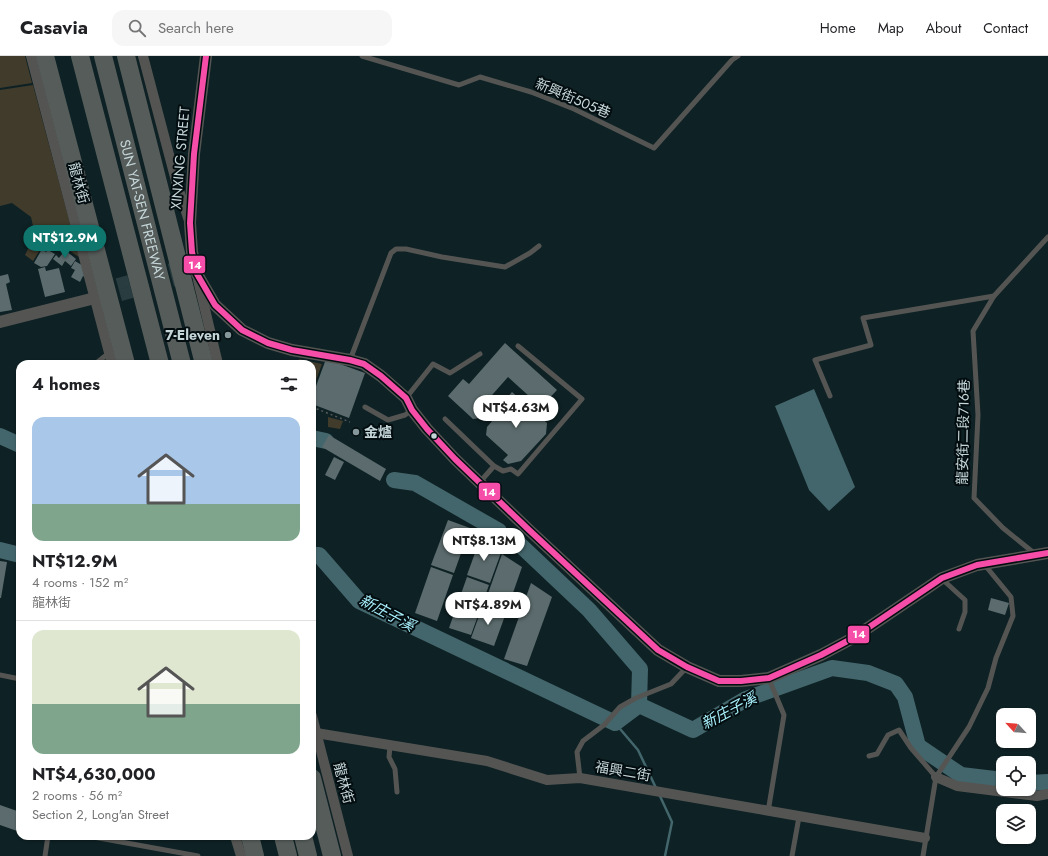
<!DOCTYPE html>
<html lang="en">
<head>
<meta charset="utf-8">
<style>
	:root { --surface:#fff; --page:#f6f6f6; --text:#202124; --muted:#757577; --line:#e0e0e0; --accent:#0f766e }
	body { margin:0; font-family:Jost,"Noto Sans TC",sans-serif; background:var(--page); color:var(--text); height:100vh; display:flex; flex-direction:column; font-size:15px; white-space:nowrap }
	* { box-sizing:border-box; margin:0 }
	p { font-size:13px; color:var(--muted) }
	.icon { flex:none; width:22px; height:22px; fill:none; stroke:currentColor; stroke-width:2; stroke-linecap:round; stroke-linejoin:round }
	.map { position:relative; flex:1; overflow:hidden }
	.panel { position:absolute; left:16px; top:304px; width:300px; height:480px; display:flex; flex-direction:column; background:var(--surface); border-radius:12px; box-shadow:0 1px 3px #0004 }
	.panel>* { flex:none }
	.needle { width:26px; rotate:296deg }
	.controls { position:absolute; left:996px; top:652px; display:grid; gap:8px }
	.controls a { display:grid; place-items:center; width:40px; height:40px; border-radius:8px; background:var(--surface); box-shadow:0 1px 3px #0004; font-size:20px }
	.price { position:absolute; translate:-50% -34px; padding:0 9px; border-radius:14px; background:#fff; color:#222; font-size:13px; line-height:26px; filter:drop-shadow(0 1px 2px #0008) }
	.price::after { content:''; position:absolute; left:50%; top:24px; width:12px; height:9px; margin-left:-6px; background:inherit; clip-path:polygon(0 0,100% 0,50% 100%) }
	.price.on { background:var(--accent); color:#fff }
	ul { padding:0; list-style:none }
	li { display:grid; align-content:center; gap:8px; height:212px; padding:0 16px }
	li+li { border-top:1px solid var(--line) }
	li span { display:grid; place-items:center; height:124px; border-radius:12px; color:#555 }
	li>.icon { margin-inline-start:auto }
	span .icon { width:72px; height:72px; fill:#fffc; stroke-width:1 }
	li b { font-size:17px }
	h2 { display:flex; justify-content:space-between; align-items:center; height:48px; padding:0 16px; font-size:17px }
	header { display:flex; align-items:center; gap:24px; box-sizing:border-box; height:56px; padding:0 20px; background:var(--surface); border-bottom:1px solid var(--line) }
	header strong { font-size:19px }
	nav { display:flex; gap:22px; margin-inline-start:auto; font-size:14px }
	.search { width:280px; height:36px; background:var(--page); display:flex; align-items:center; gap:10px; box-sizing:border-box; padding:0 14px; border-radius:12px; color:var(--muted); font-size:15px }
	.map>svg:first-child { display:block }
	.green { fill:#413b2b }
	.water { fill:#43666c }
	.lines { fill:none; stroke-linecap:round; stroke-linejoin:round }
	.stream { stroke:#43666c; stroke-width:2.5 }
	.river { stroke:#43666c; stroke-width:16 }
	.building { fill:#5c6c6e }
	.tertiary-tunnel { stroke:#293c3f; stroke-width:12; stroke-dasharray:12 6; stroke-linecap:butt }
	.path { stroke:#555a5a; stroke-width:1.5; stroke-dasharray:2 3; stroke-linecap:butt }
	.service { stroke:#545553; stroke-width:5 }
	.minor { stroke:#545553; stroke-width:10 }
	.tertiary { stroke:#545553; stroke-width:12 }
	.motorway { stroke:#555c5a; stroke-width:18 }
	.motorway-bridge { stroke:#555c5a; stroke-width:18 }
	.bus-1-casing { stroke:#030d10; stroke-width:9 }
	.bus-1 { stroke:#f54da8; stroke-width:6 }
	.poi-dot { fill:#85979a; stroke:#030d10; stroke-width:1.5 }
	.bus-dot { fill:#c5d6d9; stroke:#030d10; stroke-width:1.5 }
	.labels { text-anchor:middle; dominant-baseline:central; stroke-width:4; stroke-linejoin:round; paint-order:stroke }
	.street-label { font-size:14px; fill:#c5d6d9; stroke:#030d10 }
	.poi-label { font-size:14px; font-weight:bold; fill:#c5d6d9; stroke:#030d10; text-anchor:end }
	.water-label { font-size:15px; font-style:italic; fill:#a9f1fd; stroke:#030d10 }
	.line-badge { stroke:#030d10; stroke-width:1.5 }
	.badge-label { font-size:11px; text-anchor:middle; font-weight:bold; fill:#fff }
</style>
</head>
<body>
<header>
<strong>Casavia</strong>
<div class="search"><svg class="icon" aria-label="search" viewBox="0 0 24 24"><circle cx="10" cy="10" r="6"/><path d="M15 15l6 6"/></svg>Search here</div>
<nav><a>Home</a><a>Map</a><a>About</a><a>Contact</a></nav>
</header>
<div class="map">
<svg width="1048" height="800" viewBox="0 0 1048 800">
	<rect width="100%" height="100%" fill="#0e2124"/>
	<g class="green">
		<polygon points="0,0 25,0 32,27 0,32"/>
		<polygon points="33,29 79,201 64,191 43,189 33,205 25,199 35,179 31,161 12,147 0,150 0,34"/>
		<polygon points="299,303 322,308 312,335 312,308 298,308"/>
		<polygon points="328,361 343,365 340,373 328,371"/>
	</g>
	<polygon class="water" points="814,333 855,431 829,455 809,434 775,350"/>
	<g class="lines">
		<g class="stream">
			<polyline points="615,667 638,694 656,732"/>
			<polyline points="659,738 672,766 665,800"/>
		</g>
		<g class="river">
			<polyline points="0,380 20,389"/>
			<polyline points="312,382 326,385"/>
			<polyline points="394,424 415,427 499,475"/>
			<polyline points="516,485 589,554 640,613 639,649"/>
			<polyline points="0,494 20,499"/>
			<polyline points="312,499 319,499 359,545 615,667 639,649 693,674 746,643 832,612 868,617 896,628 905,641 918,690 961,719 1003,724"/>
			<polyline points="1029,727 1048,726"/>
		</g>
	</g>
	<g class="building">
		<polygon points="42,193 46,196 48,194 55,198 47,210 41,211 34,207"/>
		<polygon points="65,194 76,203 71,210 65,205 62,210 53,203 56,199 59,202"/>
		<polygon points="75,205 85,211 88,223 83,220 80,226 71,221 75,214 71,212"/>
		<polygon points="45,211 46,215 59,212 65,236 45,241 38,213"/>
		<polygon points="8,218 10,226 6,228 12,254 0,256 0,220"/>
		<polygon points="505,287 557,334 541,351 508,321 485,347 487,361 473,363 448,340 463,323 469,328"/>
		<polygon points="326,303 365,317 349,362 312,348 312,341"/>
		<polygon points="512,336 547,367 546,378 521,405 508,408 503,404 508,399 486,379 487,371 505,350 502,348"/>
		<polygon points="312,353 316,354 313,373 312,373"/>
		<circle cx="356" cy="376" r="3.5"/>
		<polygon points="329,379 386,413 380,425 322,391"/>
		<polygon points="334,401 344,406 335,424 325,419"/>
		<polygon points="448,464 470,472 454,517 431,509"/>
		<polygon points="479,486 502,494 490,527 467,519"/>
		<polygon points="502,498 522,511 507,554 485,546"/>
		<polygon points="0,505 7,506 1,542 0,542"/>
		<polygon points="431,511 453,519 437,565 415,557"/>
		<polygon points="467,521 489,529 471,579 449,572"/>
		<polygon points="531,527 552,541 527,610 504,603"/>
		<polygon points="991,542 1009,547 1005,559 988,554"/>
		<polygon points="483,549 506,557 494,590 471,582"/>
		<polygon points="0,749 20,756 20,776 0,769"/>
	</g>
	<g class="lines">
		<g class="tertiary-tunnel">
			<polyline points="100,233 186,209"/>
			<polyline points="103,244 189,220"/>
		</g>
		<polyline class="path" points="312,351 350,366"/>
		<g class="service">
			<polyline points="362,0 459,29 480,21 531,36 574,53 654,92 732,4 738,0"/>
			<polyline points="350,304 391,197 396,193 406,193 442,201 505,211 530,197 539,190"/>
			<polyline points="95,308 109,297"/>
			<polyline points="830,340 815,304 871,289 863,262 994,240"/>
			<polyline points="406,342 433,308 450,317 480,298"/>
			<polyline points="365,351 388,364 405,359 412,354"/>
			<polyline points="445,363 494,410 480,426"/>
			<polyline points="494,410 503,415 511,413 518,418 582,343 518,290"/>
			<polyline points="1034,497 1003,472 974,442 978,359 973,275 994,240 1048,181"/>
			<polyline points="942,523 965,544 965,556 959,573"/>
			<polyline points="0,619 20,623"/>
			<polyline points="390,690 389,701 395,713 397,736"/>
			<polyline points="869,700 877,698 888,679 899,674 911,692 936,721"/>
			<polyline points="580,722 577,696 583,685 604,669 620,651 636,642 671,628 687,611"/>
			<polyline points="768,756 784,659 769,623"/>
			<polyline points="88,780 198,800"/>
			<polyline points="45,800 48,780"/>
			<polyline points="792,800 799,761"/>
			<polyline points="923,800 936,721 969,671 988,632 996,602 1013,560 1011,541 984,508"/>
		</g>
		<g class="minor">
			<polyline points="31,0 112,308"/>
			<polyline points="143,0 176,125 189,165"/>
			<polyline points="198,224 218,308"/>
			<polyline points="312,660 348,800"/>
			<polyline points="316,677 487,705 547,724 580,722 925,782"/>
			<polyline points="936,721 957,730 1037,740 1048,738"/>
			<polyline points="235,780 241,800"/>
		</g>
		<g class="tertiary">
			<polyline points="206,0 194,98 190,167 192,196 197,218 215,249 242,274 268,287 292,294 350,304 364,308 381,320 406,342 412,354 427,373 455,403 528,473 658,594 687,611 719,625 741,625 769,622 821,599 853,582 942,522 977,509 1048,497"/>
			<polyline points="0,266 95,242 102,245"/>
		</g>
		<g class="motorway">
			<polyline points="80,0 160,308"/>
			<path id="s1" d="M 103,0 L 182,308"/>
			<polyline points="312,722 332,800"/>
			<polyline points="250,780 255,800"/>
			<polyline points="283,780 288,800"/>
			<polyline points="303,780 308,800"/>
		</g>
		<g class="motorway-bridge">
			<polyline points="45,0 126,308"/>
			<polyline points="126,0 204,308"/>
		</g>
		<defs>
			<polyline id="bus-1" points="206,0 194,98 190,167 192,196 197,218 215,249 242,274 268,287 292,294 350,304 364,308 381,320 406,342 412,354 427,373 455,403 528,473 658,594 687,611 719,625 741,625 769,622 821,599 853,582 942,522 977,509 1048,497"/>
		</defs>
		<use href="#bus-1" class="bus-1-casing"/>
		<use href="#bus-1" class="bus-1"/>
	</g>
	<g class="poi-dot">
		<circle cx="228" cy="279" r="4"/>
		<circle cx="356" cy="376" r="4"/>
	</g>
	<circle class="bus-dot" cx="434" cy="380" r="3.5"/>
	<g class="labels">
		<g class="street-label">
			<text transform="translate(573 42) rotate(23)">新興街505巷</text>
			<text transform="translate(180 102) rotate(-85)">XINXING STREET</text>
			<text transform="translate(79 127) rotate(75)">龍林街</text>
			<text stroke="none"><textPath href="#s1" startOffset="159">SUN YAT-SEN FREEWAY</textPath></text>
			<text transform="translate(963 376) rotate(-89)">龍安街二段716巷</text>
			<text transform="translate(623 715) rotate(10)">福興二街</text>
			<text transform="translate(344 727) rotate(75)">龍林街</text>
		</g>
		<g class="poi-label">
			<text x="220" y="279">7-Eleven</text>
			<text x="364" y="376" text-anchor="start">金爐</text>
		</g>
		<g class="water-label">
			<text transform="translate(387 557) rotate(28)">新庄子溪</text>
			<text transform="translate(729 655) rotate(-28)">新庄子溪</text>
		</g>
	</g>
	<g class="line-badge">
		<rect x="183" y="199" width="23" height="19" rx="4" fill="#f54da8"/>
		<rect x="478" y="426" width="23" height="19" rx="4" fill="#f54da8"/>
		<rect x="847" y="569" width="23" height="19" rx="4" fill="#f54da8"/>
	</g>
	<g class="badge-label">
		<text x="195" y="213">14</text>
		<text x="489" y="440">14</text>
		<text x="859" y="582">14</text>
	</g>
</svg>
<div class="controls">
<a><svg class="needle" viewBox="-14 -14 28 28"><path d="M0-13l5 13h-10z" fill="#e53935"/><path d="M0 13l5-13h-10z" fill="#757577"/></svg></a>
<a><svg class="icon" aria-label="locate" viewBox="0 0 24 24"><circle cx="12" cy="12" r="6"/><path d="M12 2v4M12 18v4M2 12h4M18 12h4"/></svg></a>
<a><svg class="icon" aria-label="layers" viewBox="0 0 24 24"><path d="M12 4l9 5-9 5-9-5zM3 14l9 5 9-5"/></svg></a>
</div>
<b class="price on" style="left:65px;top:203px">NT$12.9M</b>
<b class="price" style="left:516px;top:373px">NT$4.63M</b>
<b class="price" style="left:484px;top:506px">NT$8.13M</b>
<b class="price" style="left:488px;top:570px">NT$4.89M</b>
<section class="panel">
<h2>4 homes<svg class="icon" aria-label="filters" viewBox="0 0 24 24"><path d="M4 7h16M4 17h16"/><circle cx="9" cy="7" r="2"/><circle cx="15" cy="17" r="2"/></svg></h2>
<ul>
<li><span style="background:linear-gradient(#a9c7e8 70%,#7fa58c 0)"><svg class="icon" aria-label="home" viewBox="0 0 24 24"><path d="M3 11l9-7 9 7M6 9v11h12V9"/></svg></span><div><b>NT$12.9M</b><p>4 rooms · 152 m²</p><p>龍林街</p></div></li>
<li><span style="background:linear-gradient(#dfe7d0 60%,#7fa58c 0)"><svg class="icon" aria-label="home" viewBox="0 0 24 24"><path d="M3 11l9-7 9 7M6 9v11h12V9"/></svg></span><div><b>NT$4,630,000</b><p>2 rooms · 56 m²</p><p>Section 2, Long'an Street</p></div></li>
</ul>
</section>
</div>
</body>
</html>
